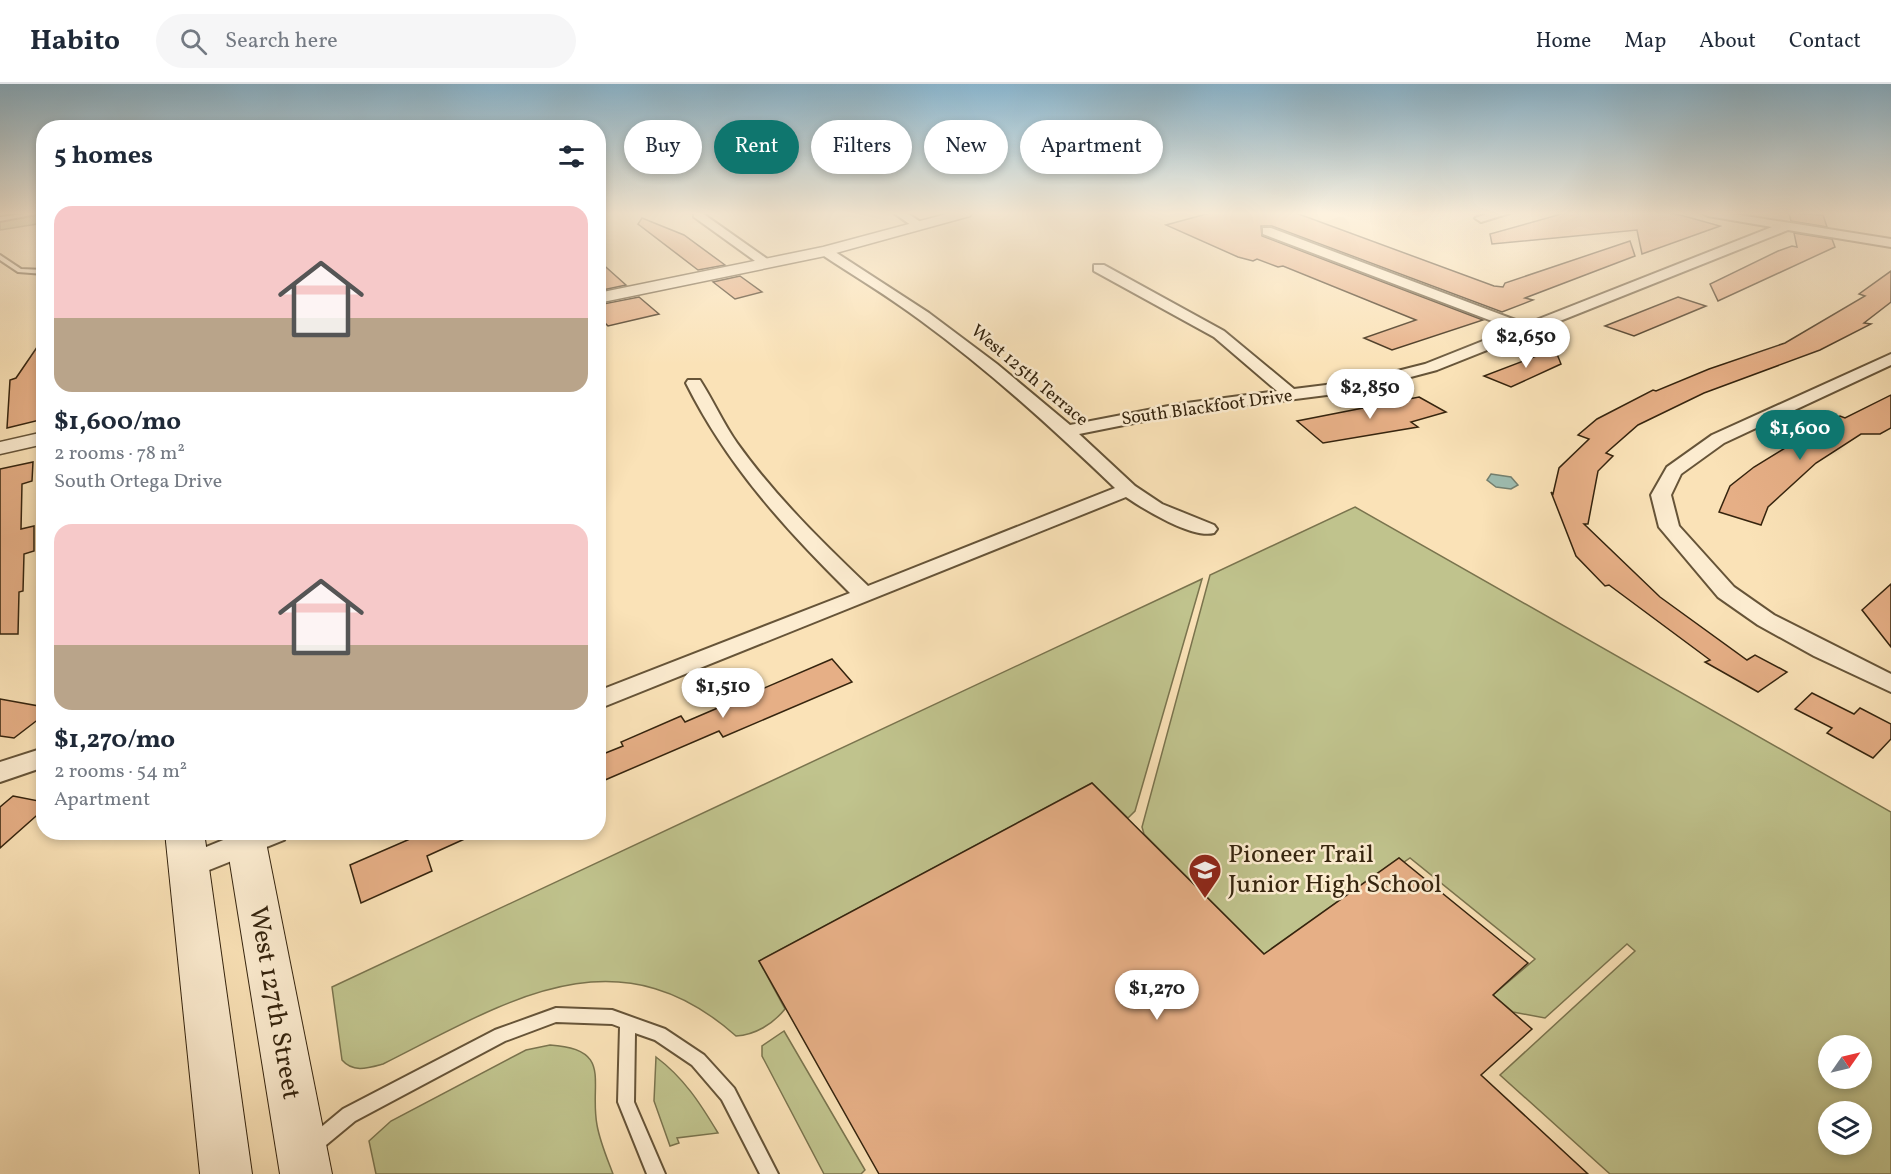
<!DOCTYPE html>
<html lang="en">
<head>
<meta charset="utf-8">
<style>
	:root { --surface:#fff; --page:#f6f6f7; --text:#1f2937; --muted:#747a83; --line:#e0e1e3; --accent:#0f766e }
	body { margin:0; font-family:Vollkorn,serif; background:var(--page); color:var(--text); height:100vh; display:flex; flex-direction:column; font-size:22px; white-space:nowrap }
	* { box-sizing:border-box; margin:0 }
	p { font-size:20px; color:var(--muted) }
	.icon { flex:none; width:33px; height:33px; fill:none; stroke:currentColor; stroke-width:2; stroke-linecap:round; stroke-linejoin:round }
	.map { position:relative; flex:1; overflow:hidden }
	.sheet { position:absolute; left:36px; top:36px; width:570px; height:720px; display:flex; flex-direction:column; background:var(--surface); border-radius:24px; box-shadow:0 3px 9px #0003 }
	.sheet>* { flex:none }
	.top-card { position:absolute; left:624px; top:36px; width:570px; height:54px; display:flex; gap:12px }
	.needle { width:39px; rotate:56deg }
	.controls { position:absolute; left:1818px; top:951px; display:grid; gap:12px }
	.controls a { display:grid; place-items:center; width:54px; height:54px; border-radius:50%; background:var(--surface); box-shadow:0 3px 9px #0003; font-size:30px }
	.price { position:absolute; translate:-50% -51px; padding:0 14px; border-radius:21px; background:#fff; color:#222; font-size:20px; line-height:39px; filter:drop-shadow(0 2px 3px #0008) }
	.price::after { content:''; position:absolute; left:50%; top:36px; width:18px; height:14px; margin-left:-9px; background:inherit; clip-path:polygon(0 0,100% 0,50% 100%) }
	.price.active { background:var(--accent); color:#fff }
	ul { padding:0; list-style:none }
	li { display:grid; align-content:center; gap:12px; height:318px; padding:0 18px }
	li span { display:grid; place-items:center; height:186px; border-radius:18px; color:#555 }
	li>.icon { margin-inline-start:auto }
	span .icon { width:108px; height:108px; fill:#fffc; stroke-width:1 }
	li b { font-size:26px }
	h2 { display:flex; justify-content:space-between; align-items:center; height:72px; padding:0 18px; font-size:26px }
	.pill { padding:0 21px; border-radius:27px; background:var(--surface); box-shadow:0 3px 9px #0003; font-size:21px; line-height:54px }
	.pill.active { background:var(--accent); color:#fff }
	header { display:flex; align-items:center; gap:36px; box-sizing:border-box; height:84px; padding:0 30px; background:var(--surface); border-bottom:2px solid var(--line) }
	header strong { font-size:28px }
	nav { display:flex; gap:33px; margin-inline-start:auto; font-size:21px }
	.search { width:420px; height:54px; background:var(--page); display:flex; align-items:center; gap:15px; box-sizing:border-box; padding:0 21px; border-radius:33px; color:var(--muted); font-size:22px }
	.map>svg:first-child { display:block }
	.green { fill:#c0c38d; stroke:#7a744e; stroke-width:1.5; fill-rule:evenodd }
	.water { fill:#9ebdb1; stroke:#748070; stroke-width:1.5 }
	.building { fill:#e6af86; stroke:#35240e; stroke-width:1.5 }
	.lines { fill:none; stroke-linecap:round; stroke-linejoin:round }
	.service-casing { stroke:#665438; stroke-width:4 }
	.minor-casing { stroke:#665438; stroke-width:4 }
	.tertiary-casing { stroke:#665438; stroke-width:3 }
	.secondary-casing { stroke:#35240e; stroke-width:2 }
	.service { fill:#fcecd0; fill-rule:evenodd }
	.minor { fill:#fcecd0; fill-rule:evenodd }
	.tertiary { fill:#fcecd0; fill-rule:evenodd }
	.secondary { fill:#fcecd0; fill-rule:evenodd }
	.labels { text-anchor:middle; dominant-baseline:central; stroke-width:5; stroke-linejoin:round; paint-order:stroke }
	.far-street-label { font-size:18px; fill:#35240e; stroke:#fcecd0 }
	.near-poi-label { font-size:26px; fill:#35240e; stroke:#fcecd0; text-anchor:start }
	.near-street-label { font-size:26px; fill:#35240e; stroke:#fcecd0 }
</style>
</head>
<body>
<header>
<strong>Habito</strong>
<div class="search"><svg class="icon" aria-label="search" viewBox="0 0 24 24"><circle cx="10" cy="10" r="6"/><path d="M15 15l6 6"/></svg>Search here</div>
<nav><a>Home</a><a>Map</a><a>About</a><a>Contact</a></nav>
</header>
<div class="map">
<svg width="1891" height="1090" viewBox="0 0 1891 1090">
	<rect width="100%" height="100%" fill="#fae2b7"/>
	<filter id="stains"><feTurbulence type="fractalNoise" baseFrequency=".00333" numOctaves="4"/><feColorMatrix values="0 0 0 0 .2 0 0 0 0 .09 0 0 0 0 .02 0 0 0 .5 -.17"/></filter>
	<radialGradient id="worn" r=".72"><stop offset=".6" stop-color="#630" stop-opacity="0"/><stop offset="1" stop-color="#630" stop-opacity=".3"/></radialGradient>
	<g class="green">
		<polygon points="0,129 43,129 43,139 0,146"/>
		<path d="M 1355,423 L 1891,728 L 1891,1090 L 1610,1090 L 1500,991 L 1635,867 L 1627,860 L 1545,934 L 1513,928 L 1493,911 L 1535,875 L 1410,774 L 1404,778 L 1399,774 L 1264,870 L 1144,750 L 1142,743 L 1210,491 ZM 1828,962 L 1862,962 L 1862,994 L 1828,994 ZM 1828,1028 L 1862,1028 L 1862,1060 L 1828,1060 Z"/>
		<path d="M 1202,495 L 1135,727 L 1128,734 L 1092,699 L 759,877 L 785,925 C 773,940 755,951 736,952 C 615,844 503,920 383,980 C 368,984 353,989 342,976 L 332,903 Z"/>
		<polygon points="784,947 865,1086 861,1090 824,1090 762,972 762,962"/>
		<path d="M 550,961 C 614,965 589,998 597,1041 C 600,1058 607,1074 613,1090 L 376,1090 L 369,1057 L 391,1037 L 526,966 Z"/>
		<path d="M 656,973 C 684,994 700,1019 718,1049 L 677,1054 L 679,1059 L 670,1062 L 654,1017 Z"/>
	</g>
	<polygon class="water" points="1491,390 1511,393 1518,401 1511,405 1496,403 1487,396"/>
	<g class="building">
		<polygon points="1210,129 1296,129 1494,202 1503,203 1505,199 1630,157 1635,172 1525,214 1533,216 1502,228 1272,142 1261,142 1262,152 1483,236 1392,266 1364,254 1416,236 1283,182 1278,183 1257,175 1253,177 1238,173 1166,141"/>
		<polygon points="1565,129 1673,129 1720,142 1642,170 1637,146 1492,160 1490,150"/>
		<polygon points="1789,129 1823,131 1827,143 1791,137"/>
		<polygon points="642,134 684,151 725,181 698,186 638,140"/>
		<polygon points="1794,149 1832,155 1835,163 1718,217 1710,200 1778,167 1792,162 1797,163"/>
		<polygon points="598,176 626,201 598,207"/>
		<polygon points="1891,187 1891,218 1864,239 1871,240 1820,266 1704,309 1638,341 1606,369 1613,372 1598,387 1588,440 1584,440 1660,513 1747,576 1755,571 1787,588 1758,608 1705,578 1710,576 1609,501 1605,502 1576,472 1551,408 1553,410 1559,384 1589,355 1578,351 1597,335 1653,306 1656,307 1709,285 1785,259 1865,212 1859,210"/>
		<polygon points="740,192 762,208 735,215 713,198"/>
		<polygon points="639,213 659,230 608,242 598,232 598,221"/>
		<polygon points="1678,213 1706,222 1634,252 1605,242"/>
		<polygon points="44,253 44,335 7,344 10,296 16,294"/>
		<polygon points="1555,265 1561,280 1511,303 1484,292"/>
		<polygon points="1891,311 1891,344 1880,350 1861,350 1816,379 1768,423 1761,441 1719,428 1730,402 1754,383 1826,339 1840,332 1845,334"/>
		<polygon points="1419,313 1446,328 1411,338 1418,343 1323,359 1297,337"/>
		<polygon points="33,378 32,397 22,400 21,445 34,442 34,467 24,470 23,507 19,508 18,550 0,550 0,385"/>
		<polygon points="1891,500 1891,563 1862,526"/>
		<polygon points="832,575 852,598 723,653 719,647 598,699 598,672 623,662 621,658 681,632 685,638"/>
		<polygon points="1812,609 1854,630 1860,624 1891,640 1891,655 1873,674 1827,649 1832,644 1795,625"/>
		<polygon points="0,615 44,623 44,631 14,654 0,652"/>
		<polygon points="1092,699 1264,870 1399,774 1528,879 1493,911 1532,945 1481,991 1588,1090 879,1090 759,877"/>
		<polygon points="13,712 44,718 44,725 0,764 0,723"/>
		<polygon points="426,748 480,748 427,772 432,787 361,819 350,781"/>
	</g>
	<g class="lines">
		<defs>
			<g id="service">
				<polygon points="31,129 42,129 0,137 0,133"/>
				<polygon points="0,171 21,185 44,186 44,190 18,188 0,176"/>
				<polygon points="556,924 612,926 665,945 704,971 734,1004 778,1090 760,1090 722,1016 692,981 655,956 635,949 634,1018 665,1090 647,1090 618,1018 620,943 612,940 556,938 505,957 355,1037 320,1066 314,1068 308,1066 306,1060 308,1054 343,1025 495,946"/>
			</g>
			<g id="minor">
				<polygon points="694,129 702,129 773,179 772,182 762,182 694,133"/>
				<polygon points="894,129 907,129 925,141 915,144"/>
				<polygon points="1490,129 1510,129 1481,138 1475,134"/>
				<path d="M 1702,129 L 1727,129 L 1891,155 L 1891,163 L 1788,146 L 1437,286 L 1358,307 L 1179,330 L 1079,350 L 1135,402 L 1162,420 L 1214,441 L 1217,445 L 1214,449 C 1193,455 1145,426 1126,413 L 598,625 L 598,607 L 850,509 C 785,445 727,381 686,299 L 688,296 L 700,296 C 713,316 723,339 737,359 C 775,412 821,457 868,502 L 1115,404 C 1053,345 990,287 920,236 C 888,212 854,192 821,170 L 821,164 L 829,164 L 929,229 L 997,280 L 1070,341 L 1179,320 L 1277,307 L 1214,253 L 1094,187 L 1094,181 L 1104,181 L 1224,247 L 1294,305 L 1358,297 L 1425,280 L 1513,245 L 1263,150 L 1263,144 L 1271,144 L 1526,240 L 1772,143 L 1708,132 Z"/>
				<polygon points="1891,270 1891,281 1724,359 1681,390 1671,411 1679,442 1734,503 1774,531 1891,590 1891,608 1814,572 1758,541 1718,513 1659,443 1651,411 1667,383 1712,351"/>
				<polygon points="44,664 44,683 0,698 0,678"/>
				<polygon points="243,748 288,748 284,756 189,794 179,790 175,782 179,774"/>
			</g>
			<g id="tertiary">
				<polygon points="950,129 972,129 970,132 825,172 598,219 598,209 823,163"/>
				<polygon points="44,348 44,360 0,370 0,358"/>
			</g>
			<g id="secondary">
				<polygon points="165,748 204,748 252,1090 200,1090"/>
				<polygon points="225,748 264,748 332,1090 280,1090"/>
			</g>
		</defs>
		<use href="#service" class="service-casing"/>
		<use href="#minor" class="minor-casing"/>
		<use href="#tertiary" class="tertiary-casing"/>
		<use href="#secondary" class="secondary-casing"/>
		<use href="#service" class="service"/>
		<use href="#minor" class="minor"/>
		<use href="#tertiary" class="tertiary"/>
		<use href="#secondary" class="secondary"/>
	</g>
	<linearGradient id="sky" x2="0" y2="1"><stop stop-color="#8ab8d2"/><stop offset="0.46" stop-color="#fdf2df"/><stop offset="1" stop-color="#fdf2df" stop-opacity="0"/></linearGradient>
	<rect width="1891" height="281" fill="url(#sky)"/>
	<defs>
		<symbol id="school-pin" viewBox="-11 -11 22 30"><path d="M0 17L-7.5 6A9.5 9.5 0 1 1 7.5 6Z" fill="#8f2418" stroke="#fcecd0"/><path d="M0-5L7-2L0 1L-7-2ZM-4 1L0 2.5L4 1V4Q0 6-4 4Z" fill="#fff"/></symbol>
	</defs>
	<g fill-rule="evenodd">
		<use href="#school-pin" x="1186" y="767" width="38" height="52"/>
	</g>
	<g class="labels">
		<g class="far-street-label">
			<text transform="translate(1029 292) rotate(40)">West 125th Terrace</text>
			<text transform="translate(1207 324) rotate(-8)">South Blackfoot Drive</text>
		</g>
		<g class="near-poi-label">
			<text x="1228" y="771">Pioneer Trail<tspan x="1228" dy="30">Junior High School</tspan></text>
		</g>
		<g class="near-street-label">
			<text transform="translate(274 919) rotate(80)">West 127th Street</text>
		</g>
	</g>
	<rect width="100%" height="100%" filter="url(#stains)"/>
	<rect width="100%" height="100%" fill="url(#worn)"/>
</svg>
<div class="controls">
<a><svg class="needle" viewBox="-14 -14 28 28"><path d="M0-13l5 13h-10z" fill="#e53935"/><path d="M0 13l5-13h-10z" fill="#747a83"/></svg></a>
<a><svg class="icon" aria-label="layers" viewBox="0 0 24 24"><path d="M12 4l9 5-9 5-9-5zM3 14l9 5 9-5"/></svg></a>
</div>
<b class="price" style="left:1526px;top:285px">$2,650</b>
<b class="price" style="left:1370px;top:336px">$2,850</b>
<b class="price active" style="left:1800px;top:377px">$1,600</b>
<b class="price" style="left:723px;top:635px">$1,510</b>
<b class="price" style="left:1157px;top:937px">$1,270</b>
<div class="top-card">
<a class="pill">Buy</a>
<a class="pill active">Rent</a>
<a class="pill">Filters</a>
<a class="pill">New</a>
<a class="pill">Apartment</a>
</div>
<section class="sheet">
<h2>5 homes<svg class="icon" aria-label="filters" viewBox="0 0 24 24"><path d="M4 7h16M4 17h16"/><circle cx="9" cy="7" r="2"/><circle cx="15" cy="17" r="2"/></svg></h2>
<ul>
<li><span style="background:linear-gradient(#f6c9c9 60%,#b9a48a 0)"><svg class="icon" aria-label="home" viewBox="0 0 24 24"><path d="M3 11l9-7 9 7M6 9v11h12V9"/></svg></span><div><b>$1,600/mo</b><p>2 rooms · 78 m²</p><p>South Ortega Drive</p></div></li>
<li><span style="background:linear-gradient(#f6c9c9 65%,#b9a48a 0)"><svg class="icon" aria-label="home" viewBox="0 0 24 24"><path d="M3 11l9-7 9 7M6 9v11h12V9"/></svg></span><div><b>$1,270/mo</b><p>2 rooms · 54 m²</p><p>Apartment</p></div></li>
</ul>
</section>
</div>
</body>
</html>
